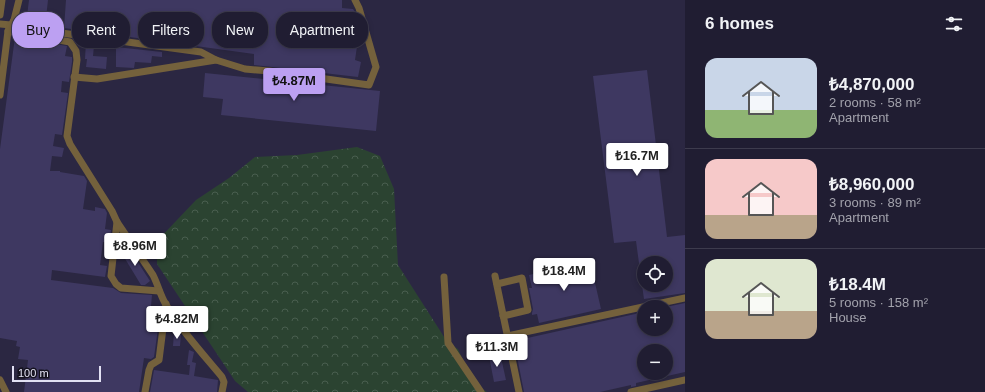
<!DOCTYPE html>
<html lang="en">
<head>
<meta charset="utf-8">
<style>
	:root { --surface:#201d32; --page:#2d2a3e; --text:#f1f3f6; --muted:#a2a2ac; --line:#3d3b4d; --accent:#bca0f2 }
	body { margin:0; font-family:Arial,sans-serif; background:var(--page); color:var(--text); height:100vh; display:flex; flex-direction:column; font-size:15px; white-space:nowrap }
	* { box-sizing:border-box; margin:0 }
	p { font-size:13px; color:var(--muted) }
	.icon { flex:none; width:22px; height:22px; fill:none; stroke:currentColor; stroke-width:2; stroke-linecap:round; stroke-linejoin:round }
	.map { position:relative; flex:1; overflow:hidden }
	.side { display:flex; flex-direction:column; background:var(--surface); width:300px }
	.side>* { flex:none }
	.hud { position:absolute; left:12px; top:12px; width:380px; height:36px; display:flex; gap:8px }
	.controls { position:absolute; left:637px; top:256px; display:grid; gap:8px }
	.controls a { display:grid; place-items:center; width:36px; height:36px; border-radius:50%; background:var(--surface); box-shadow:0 2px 6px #0003,0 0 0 1px var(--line); font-size:20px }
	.scale { position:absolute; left:12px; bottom:10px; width:89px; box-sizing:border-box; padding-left:4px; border:2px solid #e2e1f3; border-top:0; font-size:11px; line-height:14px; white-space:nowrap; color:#e2e1f3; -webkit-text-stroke:3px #14121e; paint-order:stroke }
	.price { position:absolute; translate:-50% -34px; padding:0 9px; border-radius:4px; background:#fff; color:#222; font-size:13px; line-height:26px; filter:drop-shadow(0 1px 2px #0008) }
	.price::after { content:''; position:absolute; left:50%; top:24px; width:12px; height:9px; margin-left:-6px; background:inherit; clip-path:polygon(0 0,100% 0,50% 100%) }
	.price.current { background:var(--accent); color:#111 }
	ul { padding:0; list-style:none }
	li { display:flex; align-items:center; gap:12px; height:100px; padding:0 20px }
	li+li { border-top:1px solid var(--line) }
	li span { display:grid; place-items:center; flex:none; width:112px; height:80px; border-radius:12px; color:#555 }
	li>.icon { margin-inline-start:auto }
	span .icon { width:48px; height:48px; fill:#fffc; stroke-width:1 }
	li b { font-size:17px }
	h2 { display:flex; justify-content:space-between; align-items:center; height:48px; padding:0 20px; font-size:17px }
	.pill { padding:0 14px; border-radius:16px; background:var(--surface); box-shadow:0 2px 6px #0003,0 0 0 1px var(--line); font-size:14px; line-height:36px }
	.pill.current { background:var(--accent); color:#111 }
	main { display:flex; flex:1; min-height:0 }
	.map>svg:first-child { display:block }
	.forest { fill:url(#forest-crowns) }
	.building { fill:#3e3861; fill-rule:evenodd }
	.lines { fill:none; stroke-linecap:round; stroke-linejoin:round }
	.minor { stroke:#74613c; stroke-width:7 }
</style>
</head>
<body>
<main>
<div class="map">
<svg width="685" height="392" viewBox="0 0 685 392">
	<defs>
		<pattern id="forest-crowns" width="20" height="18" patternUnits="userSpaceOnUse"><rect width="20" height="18" fill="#2b4331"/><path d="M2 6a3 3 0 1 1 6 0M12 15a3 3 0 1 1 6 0" fill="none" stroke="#495e4f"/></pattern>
	</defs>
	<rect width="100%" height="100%" fill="#2b2742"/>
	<polygon class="forest" points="357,147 380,156 394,189 398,265 448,343 458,349 473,383 487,392 248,392 235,381 157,264 157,241 196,200 229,178 255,157 297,155"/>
	<g class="building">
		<polygon points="29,0 48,0 46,18 27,16"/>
		<polygon points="66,0 342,0 342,8 353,9 355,12 353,31 359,33 355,60 361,62 358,77 254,65 254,54 64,28"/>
		<polygon points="15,37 67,46 65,56 72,57 72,62 69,82 62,81 61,92 68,93 62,135 55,134 53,146 64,148 62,157 52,156 50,171 60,171 60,172 84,176 87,181 83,209 95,211 95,207 105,209 107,213 105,229 111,230 110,243 103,242 100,265 107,266 105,277 52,270 51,280 113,288 121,293 152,295 151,306 161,307 154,357 151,359 144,358 139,392 24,392 28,360 18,359 20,347 16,346 17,341 0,338 0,149"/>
		<polygon points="86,41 97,43 97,46 94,46 93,56 107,57 106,69 86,67 87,59 85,59"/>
		<polygon points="116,47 162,52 162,57 152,56 151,63 135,62 134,68 116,67"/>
		<polygon points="647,70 667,237 685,235 685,293 644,299 642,285 666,285 666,263 644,263 644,278 641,278 636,241 614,243 593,76"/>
		<polygon points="205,73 380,91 376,131 221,115 223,99 203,97"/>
		<polygon points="128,247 150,281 145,285 141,285 121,252"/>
		<polygon points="590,261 601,309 539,323 537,314 532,315 532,313 533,309 529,288 532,288 529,275"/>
		<path d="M 685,303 L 685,372 L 636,383 L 636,386 L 631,387 L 631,385 L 600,392 L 524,392 L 514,341 L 644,312 L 644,329 L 666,329 L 666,307 ZM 644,351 L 666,351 L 666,373 L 644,373 Z"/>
		<polygon points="174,333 181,335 180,346 173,346"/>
		<polygon points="189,350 194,352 192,362 196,363 194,376 218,380 217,392 150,392 154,370 189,375 190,365 187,365"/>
		<polygon points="500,353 506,380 494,382 489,356"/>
	</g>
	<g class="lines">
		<g class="minor">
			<polyline points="0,15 2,0"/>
			<polyline points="14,20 54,32 201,52 216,60 245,69 269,71 369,85 376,67 359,8 355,0"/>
			<polyline points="0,24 11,25"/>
			<path d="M 8,31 L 70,42 L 76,51 L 77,60 L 67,136 L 70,144 L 112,211 L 117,222 L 153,275 C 158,285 160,294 165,303 C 181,330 202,353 222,377 L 224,382 L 222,392"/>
			<polyline points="74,77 97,79 216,60"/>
			<polyline points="0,95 8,31 14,20 19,0"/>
			<polyline points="117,222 111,276 116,284 121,288 159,291"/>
			<polyline points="495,276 519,392"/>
			<polyline points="444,277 448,343 481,392"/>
			<polyline points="497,284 522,278 528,310 503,316"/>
			<polyline points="507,336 685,298"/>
			<polyline points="0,380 6,392"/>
			<polyline points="145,392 149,370 151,365 159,360 166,304"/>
			<polyline points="631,392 685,380"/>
		</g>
	</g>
</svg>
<div class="controls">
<a><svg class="icon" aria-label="locate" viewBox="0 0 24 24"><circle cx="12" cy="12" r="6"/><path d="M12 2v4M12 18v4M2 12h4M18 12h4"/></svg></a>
<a>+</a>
<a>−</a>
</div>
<div class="scale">100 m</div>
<b class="price current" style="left:294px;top:102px">₺4.87M</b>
<b class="price" style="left:637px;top:177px">₺16.7M</b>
<b class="price" style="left:135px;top:267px">₺8.96M</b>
<b class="price" style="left:564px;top:292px">₺18.4M</b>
<b class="price" style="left:177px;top:340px">₺4.82M</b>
<b class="price" style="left:497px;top:368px">₺11.3M</b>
<div class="hud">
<a class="pill current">Buy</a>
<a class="pill">Rent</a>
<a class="pill">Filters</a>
<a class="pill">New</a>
<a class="pill">Apartment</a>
</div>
</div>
<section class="side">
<h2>6 homes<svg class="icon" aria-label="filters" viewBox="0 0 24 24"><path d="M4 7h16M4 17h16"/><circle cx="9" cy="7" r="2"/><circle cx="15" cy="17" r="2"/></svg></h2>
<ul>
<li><span style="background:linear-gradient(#c9d6e8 65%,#8fb573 0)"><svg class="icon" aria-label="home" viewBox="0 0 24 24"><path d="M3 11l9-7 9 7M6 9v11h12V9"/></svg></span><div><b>₺4,870,000</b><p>2 rooms · 58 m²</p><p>Apartment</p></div></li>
<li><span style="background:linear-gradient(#f6c9c9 70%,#b9a48a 0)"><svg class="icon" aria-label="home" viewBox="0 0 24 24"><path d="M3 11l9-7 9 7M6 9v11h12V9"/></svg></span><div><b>₺8,960,000</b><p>3 rooms · 89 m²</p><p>Apartment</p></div></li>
<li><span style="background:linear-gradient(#dfe7d0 65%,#b9a48a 0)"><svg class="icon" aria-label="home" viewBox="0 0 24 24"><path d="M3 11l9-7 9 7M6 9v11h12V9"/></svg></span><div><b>₺18.4M</b><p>5 rooms · 158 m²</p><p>House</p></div></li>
</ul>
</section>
</main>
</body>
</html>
